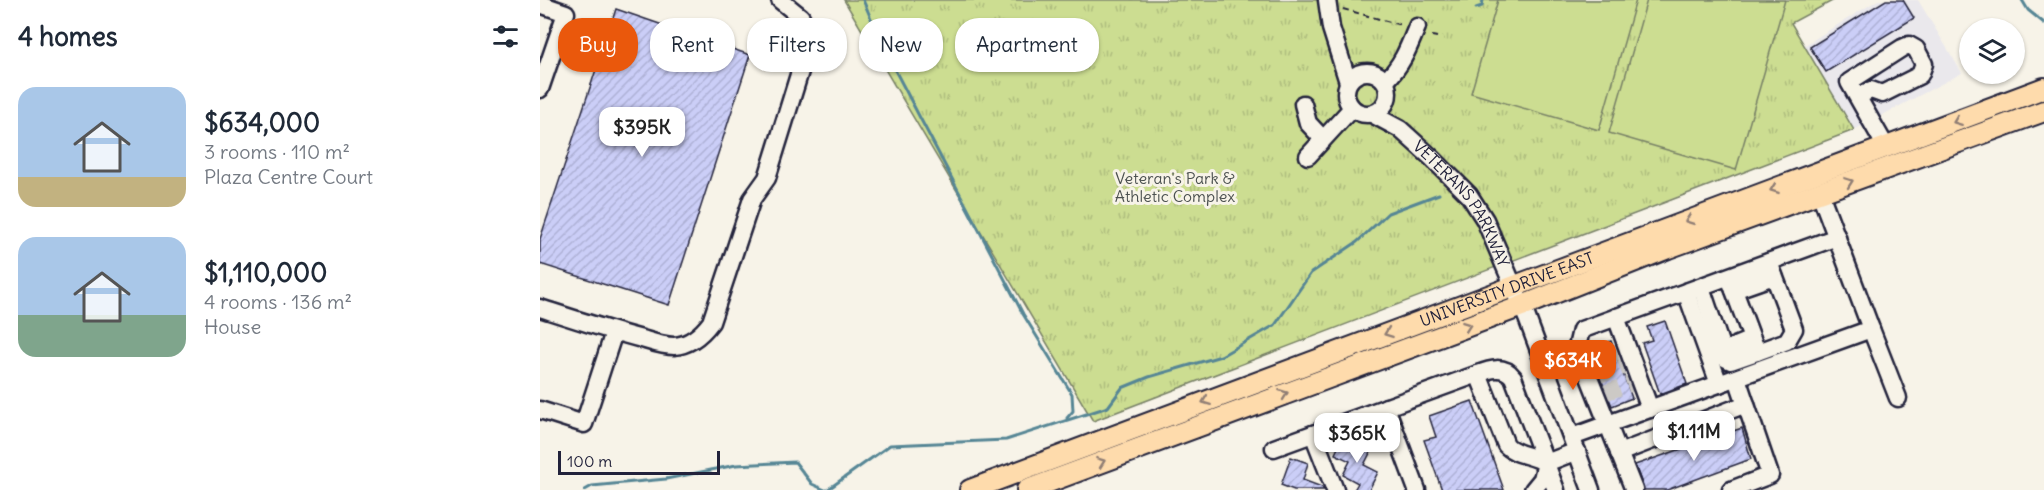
<!DOCTYPE html>
<html lang="en">
<head>
<meta charset="utf-8">
<style>
	:root { --surface:#fff; --page:#f2f2f3; --text:#1f2937; --muted:#747a83; --accent:#ea580c }
	body { margin:0; font-family:Delius,sans-serif; background:var(--page); color:var(--text); height:100vh; display:flex; flex-direction:column; font-size:22px; white-space:nowrap }
	* { box-sizing:border-box; margin:0 }
	p { font-size:20px; color:var(--muted) }
	.icon { flex:none; width:33px; height:33px; fill:none; stroke:currentColor; stroke-width:2; stroke-linecap:round; stroke-linejoin:round }
	.map { position:relative; flex:1; overflow:hidden }
	.details { display:flex; flex-direction:column; background:var(--surface); width:540px }
	.details>* { flex:none }
	.guide { position:absolute; left:18px; top:18px; width:570px; height:54px; display:flex; gap:12px }
	.tools { position:absolute; left:1419px; top:18px; display:grid; gap:12px }
	.tools a { display:grid; place-items:center; width:66px; height:66px; border-radius:50%; background:var(--surface); box-shadow:0 2px 4px #0004; font-size:30px }
	.scale { position:absolute; left:18px; bottom:15px; width:162px; box-sizing:border-box; padding-left:6px; border:3px solid #22223b; border-top:0; font-size:16px; line-height:21px; white-space:nowrap; color:#22223b; -webkit-text-stroke:4px #f7f3e8; paint-order:stroke }
	.price { position:absolute; translate:-50% -51px; padding:0 14px; border-radius:12px; background:#fff; color:#222; font-size:20px; line-height:39px; filter:drop-shadow(0 2px 3px #0008) }
	.price::after { content:''; position:absolute; left:50%; top:36px; width:18px; height:14px; margin-left:-9px; background:inherit; clip-path:polygon(0 0,100% 0,50% 100%) }
	.price.on { background:var(--accent); color:#fff }
	ul { padding:0; list-style:none }
	li { display:flex; align-items:center; gap:18px; height:150px; padding:0 18px }
	li span { display:grid; place-items:center; flex:none; width:168px; height:120px; border-radius:18px; color:#555 }
	li>.icon { margin-inline-start:auto }
	span .icon { width:72px; height:72px; fill:#fffc; stroke-width:1 }
	li b { font-size:26px }
	h2 { display:flex; justify-content:space-between; align-items:center; height:72px; padding:0 18px; font-size:26px }
	.chip { padding:0 21px; border-radius:24px; background:var(--surface); box-shadow:0 2px 4px #0004; font-size:21px; line-height:54px }
	.chip.on { background:var(--accent); color:#fff }
	main { display:flex; flex:1; min-height:0 }
	.map>svg:first-child { display:block }
	.built { fill:#eae8ec }
	.park { fill:url(#park-tufts); stroke:#778066; stroke-width:1.5 }
	.pitch { fill:#ccdd91; stroke:#778066; stroke-width:1.5 }
	.lines { fill:none; stroke-linecap:round; stroke-linejoin:round }
	.stream { stroke:#568695; stroke-width:3 }
	.building { fill:url(#building-hatch); stroke:#22223b; stroke-width:1.5 }
	.minor-tunnel { stroke:#ccc9c5; stroke-width:16; stroke-dasharray:16 8; stroke-linecap:butt }
	.minor-casing { stroke:#22223b; stroke-width:21 }
	.major-casing { stroke:#22223b; stroke-width:24 }
	.path { stroke:#22223b; stroke-width:2; stroke-dasharray:6 4.5; stroke-linecap:butt }
	.minor { stroke:#f7f3e8; stroke-width:16 }
	.major { stroke:#fedbac; stroke-width:20 }
	.oneway { stroke:#907e74 }
	.labels { text-anchor:middle; dominant-baseline:central; stroke-width:6; stroke-linejoin:round; paint-order:stroke }
	.park-label { font-size:16px; fill:#4c5150; stroke:#f7f3e8 }
	.street-label { font-size:16px; fill:#22223b; stroke:#f7f3e8 }
</style>
</head>
<body>
<main>
<section class="details">
<h2>4 homes<svg class="icon" aria-label="filters" viewBox="0 0 24 24"><path d="M4 7h16M4 17h16"/><circle cx="9" cy="7" r="2"/><circle cx="15" cy="17" r="2"/></svg></h2>
<ul>
<li><span style="background:linear-gradient(#a9c7e8 75%,#c2b280 0)"><svg class="icon" aria-label="home" viewBox="0 0 24 24"><path d="M3 11l9-7 9 7M6 9v11h12V9"/></svg></span><div><b>$634,000</b><p>3 rooms · 110 m²</p><p>Plaza Centre Court</p></div></li>
<li><span style="background:linear-gradient(#a9c7e8 65%,#7fa58c 0)"><svg class="icon" aria-label="home" viewBox="0 0 24 24"><path d="M3 11l9-7 9 7M6 9v11h12V9"/></svg></span><div><b>$1,110,000</b><p>4 rooms · 136 m²</p><p>House</p></div></li>
</ul>
</section>
<div class="map">
<svg width="1504" height="490" viewBox="0 0 1504 490">
	<defs>
		<pattern id="park-tufts" width="24" height="20" patternUnits="userSpaceOnUse" patternTransform="scale(1.5)"><rect width="24" height="20" fill="#ccdd91"/><path d="M3 7l-1-3M5 7V3M7 7l1-3M15 17l-1-3M17 17v-4M19 17l1-3" fill="none" stroke="#afbd7e"/></pattern>
		<pattern id="building-hatch" width="6" height="6" patternUnits="userSpaceOnUse" patternTransform="scale(1.5)"><rect width="6" height="6" fill="#cbcef7"/><path d="M-1 1l2-2M0 6l6-6M5 7l2-2" fill="none" stroke="#aeb1d5"/></pattern>
	</defs>
	<rect width="100%" height="100%" fill="#f7f3e8"/>
	<filter id="ink" filterUnits="userSpaceOnUse"><feTurbulence type="fractalNoise" baseFrequency=".0167" numOctaves="2"/><feDisplacementMap in="SourceGraphic" scale="12" xChannelSelector="R" yChannelSelector="G"/><feConvolveMatrix kernelMatrix="1 2 1 2 8 2 1 2 1" color-interpolation-filters="sRGB"/></filter>
	<g filter="url(#ink)">
		<polygon class="built" points="1338,0 1378,0 1422,73 1314,130 1265,45"/>
		<path class="park" d="M 304,0 L 1294,0 L 1251,23 L 1314,130 C 1060,225 807,325 553,421 Z"/>
		<g class="pitch">
			<polygon points="958,0 1096,0 1059,130 931,93"/>
			<polygon points="1107,0 1245,0 1196,170 1069,133"/>
		</g>
		<g class="lines">
			<g class="stream">
				<polyline points="323,0 346,53 483,314 532,394 533,411 527,418"/>
				<polyline points="1482,0 1488,10 1504,23"/>
				<polyline points="936,8 942,6 943,0"/>
				<polyline points="45,490 52,486 126,479 196,465 255,462 272,484 285,490"/>
				<polyline points="287,490 350,445 466,440 568,407 582,388 609,377 681,356 735,325 771,273 817,242 848,213 899,194"/>
			</g>
		</g>
		<g class="building">
			<polygon points="1346,0 1363,0 1374,18 1286,72 1270,47"/>
			<polygon points="76,9 210,55 129,305 0,264 0,239"/>
			<polygon points="1125,321 1147,384 1120,394 1102,343 1112,340 1107,327"/>
			<polygon points="1071,341 1092,398 1072,406 1049,349"/>
			<polygon points="932,401 964,490 902,490 884,440 896,437 889,416"/>
			<polygon points="1202,428 1211,459 1127,490 1104,490 1095,465"/>
			<polygon points="803,437 831,451 824,465 838,472 829,490 814,490 818,483 803,475 810,461 795,454"/>
			<polygon points="751,457 768,463 763,480 782,487 784,490 754,490 741,485"/>
		</g>
		<g class="lines">
			<g class="minor-tunnel">
				<polyline points="1051,361 1077,352"/>
				<polyline points="1057,376 1083,367"/>
				<polyline points="1064,393 1090,384"/>
			</g>
			<defs>
				<g id="minor">
					<polyline points="787,0 791,28 808,82"/>
					<polyline points="0,4 26,13 0,89"/>
					<circle cx="827" cy="93" r="21"/>
					<path d="M 846,81 C 863,63 868,49 877,27"/>
					<polyline points="1318,96 1331,90 1342,94 1380,75 1384,64 1376,49 1369,45 1362,48 1309,82 1346,147"/>
					<polyline points="763,104 768,123 783,139"/>
					<path id="s1" d="M 832,114 L 860,129 L 892,158 L 929,195 L 945,220 L 987,318 L 1051,490"/>
					<polyline points="768,156 812,108"/>
					<polyline points="1189,277 1217,352 1247,341 1254,329 1229,262"/>
					<polyline points="1161,287 1185,358 1191,361 1217,352"/>
					<polyline points="1194,290 1234,276"/>
					<polyline points="1146,292 1179,384"/>
					<path d="M 0,308 C 34,319 67,330 102,339 C 112,342 123,346 134,346 C 150,345 162,334 171,322 L 212,199 L 227,178 L 270,39 L 261,17 L 240,0"/>
					<polyline points="1076,317 1110,409"/>
					<polyline points="1331,329 1358,398"/>
					<polyline points="1183,351 1212,339"/>
					<path d="M 938,374 C 950,369 964,365 973,377 L 1016,490"/>
					<polyline points="846,407 877,490"/>
					<polyline points="0,410 44,424 74,332"/>
					<polyline points="773,434 795,490"/>
					<polyline points="1032,437 1331,329 1280,193"/>
					<path d="M 734,448 L 938,374 L 966,445 C 976,456 992,454 1006,463 L 1037,451"/>
					<polyline points="1079,453 1206,404"/>
					<polyline points="993,490 1002,479 1006,463"/>
					<polyline points="1094,490 1037,347 1041,330 1297,237"/>
					<polyline points="1191,490 1230,475 1197,378"/>
				</g>
				<g id="major">
					<path id="s2" d="M 430,490 L 1504,88"/>
					<polyline points="487,490 982,306 1128,248 1504,111"/>
				</g>
			</defs>
			<use href="#minor" class="minor-casing"/>
			<use href="#major" class="major-casing"/>
			<g class="path">
				<polyline points="803,9 861,25"/>
				<polyline points="892,36 897,37"/>
			</g>
			<use href="#minor" class="minor"/>
			<use href="#major" class="major"/>
		</g>
		<defs><path id="oneway-chevron" d="M-2-3.5L2.5 0L-2 3.5" fill="none" stroke-width="1.6" stroke-linecap="round" stroke-linejoin="round" transform="scale(1.5)"/></defs>
		<g class="oneway">
			<use href="#oneway-chevron" transform="translate(1417 121) rotate(159)"/>
			<use href="#oneway-chevron" transform="translate(1309 182) rotate(-20)"/>
			<use href="#oneway-chevron" transform="translate(1234 189) rotate(160)"/>
			<use href="#oneway-chevron" transform="translate(1149 220) rotate(160)"/>
			<use href="#oneway-chevron" transform="translate(927 326) rotate(-20)"/>
			<use href="#oneway-chevron" transform="translate(848 333) rotate(160)"/>
			<use href="#oneway-chevron" transform="translate(744 394) rotate(-20)"/>
			<use href="#oneway-chevron" transform="translate(666 401) rotate(159)"/>
			<use href="#oneway-chevron" transform="translate(561 462) rotate(-20)"/>
		</g>
	</g>
	<g class="labels">
		<g class="park-label">
			<text x="635" y="178">Veteran's Park &amp;<tspan x="635" dy="18">Athletic Complex</tspan></text>
		</g>
		<g class="street-label">
			<text stroke="none"><textPath href="#s1" startOffset="130">VETERANS PARKWAY</textPath></text>
			<text stroke="none"><textPath href="#s2" startOffset="573">UNIVERSITY DRIVE EAST</textPath></text>
		</g>
	</g>
</svg>
<div class="tools">
<a><svg class="icon" aria-label="layers" viewBox="0 0 24 24"><path d="M12 4l9 5-9 5-9-5zM3 14l9 5 9-5"/></svg></a>
</div>
<div class="scale">100 m</div>
<b class="price" style="left:102px;top:158px">$395K</b>
<b class="price on" style="left:1033px;top:391px">$634K</b>
<b class="price" style="left:1154px;top:462px">$1.11M</b>
<b class="price" style="left:817px;top:464px">$365K</b>
<div class="guide">
<a class="chip on">Buy</a>
<a class="chip">Rent</a>
<a class="chip">Filters</a>
<a class="chip">New</a>
<a class="chip">Apartment</a>
</div>
</div>
</main>
</body>
</html>
